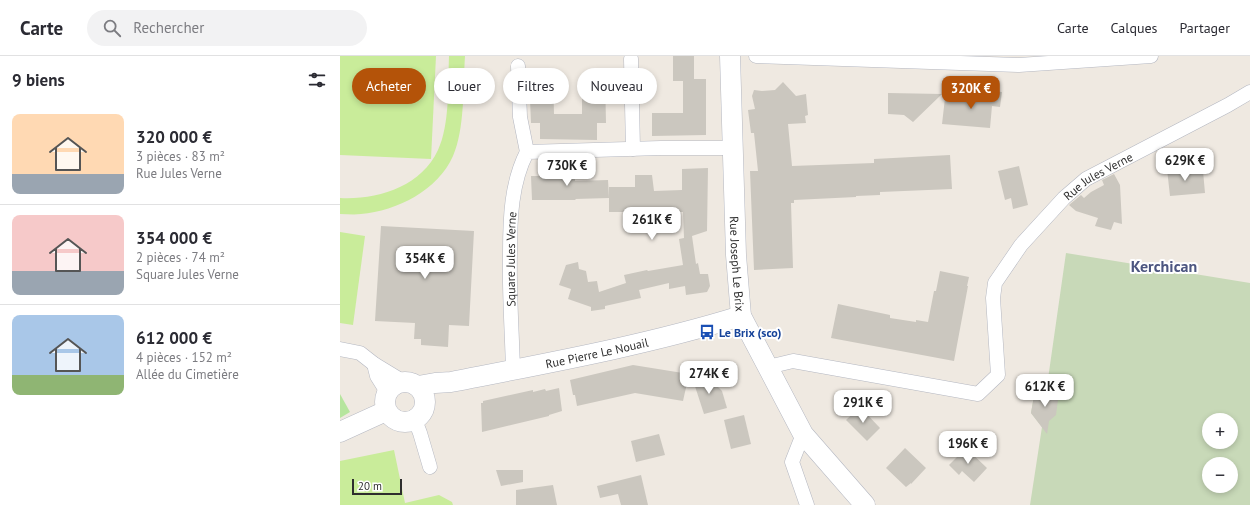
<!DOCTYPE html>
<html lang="fr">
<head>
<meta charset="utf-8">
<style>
	:root { --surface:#fff; --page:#f2f2f3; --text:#2b2b33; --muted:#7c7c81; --line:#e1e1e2; --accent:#b45309 }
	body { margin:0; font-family:"PT Sans",sans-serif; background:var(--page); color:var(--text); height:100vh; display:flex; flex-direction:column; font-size:15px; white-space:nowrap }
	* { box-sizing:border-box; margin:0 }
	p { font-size:13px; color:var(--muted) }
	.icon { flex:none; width:22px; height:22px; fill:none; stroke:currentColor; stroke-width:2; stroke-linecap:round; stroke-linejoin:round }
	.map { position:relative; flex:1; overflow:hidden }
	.side { display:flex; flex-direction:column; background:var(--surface); width:340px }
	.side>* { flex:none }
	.top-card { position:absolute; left:12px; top:12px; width:380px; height:36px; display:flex; gap:8px }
	.buttons { position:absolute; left:862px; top:357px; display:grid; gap:8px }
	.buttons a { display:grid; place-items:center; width:36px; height:36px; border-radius:50%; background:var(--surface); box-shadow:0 2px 6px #0003; font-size:20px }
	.scale { position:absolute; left:12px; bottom:10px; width:50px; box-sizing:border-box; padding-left:4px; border:2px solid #2e2e2e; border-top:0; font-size:11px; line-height:14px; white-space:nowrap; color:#2e2e2e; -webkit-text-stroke:3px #fff; paint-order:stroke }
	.price { position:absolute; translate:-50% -34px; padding:0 9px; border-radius:8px; background:#fff; color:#222; font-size:13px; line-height:26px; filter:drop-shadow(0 1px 2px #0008) }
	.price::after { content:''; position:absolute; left:50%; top:24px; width:12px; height:9px; margin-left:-6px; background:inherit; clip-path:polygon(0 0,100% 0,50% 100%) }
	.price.on { background:var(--accent); color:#fff }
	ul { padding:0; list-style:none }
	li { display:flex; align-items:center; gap:12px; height:100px; padding:0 12px }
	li+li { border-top:1px solid var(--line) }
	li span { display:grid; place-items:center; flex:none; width:112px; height:80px; border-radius:8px; color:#555 }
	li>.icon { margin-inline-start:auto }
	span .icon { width:48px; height:48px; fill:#fffc; stroke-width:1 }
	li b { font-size:17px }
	h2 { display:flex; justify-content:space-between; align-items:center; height:48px; padding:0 12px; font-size:17px }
	.pill { padding:0 14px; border-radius:18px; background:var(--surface); box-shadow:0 2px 6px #0003; font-size:14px; line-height:36px }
	.pill.on { background:var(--accent); color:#fff }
	header { display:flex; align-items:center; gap:24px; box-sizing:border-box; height:56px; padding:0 20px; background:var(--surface); border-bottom:1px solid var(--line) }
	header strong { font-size:19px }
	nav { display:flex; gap:22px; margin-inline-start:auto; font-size:14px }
	.search { width:280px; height:36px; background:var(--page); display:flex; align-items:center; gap:10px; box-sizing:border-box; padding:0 14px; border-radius:22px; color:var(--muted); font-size:15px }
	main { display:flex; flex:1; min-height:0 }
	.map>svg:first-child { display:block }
	.green { fill:#b6e59e }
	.cemetery { fill:#c8d9b8; fill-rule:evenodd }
	.pitch { fill:#c9ec9a }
	.building { fill:#cbc7bf }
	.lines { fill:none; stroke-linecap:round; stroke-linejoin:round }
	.street-casing { stroke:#b4b7c1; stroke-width:15 }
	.secondary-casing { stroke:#b4b7c1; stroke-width:21 }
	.street { stroke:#fff; stroke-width:14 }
	.secondary { stroke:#fff; stroke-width:20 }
	.labels { text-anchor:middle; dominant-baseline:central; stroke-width:4; stroke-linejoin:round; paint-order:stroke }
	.street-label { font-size:12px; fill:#2e2e2e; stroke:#fff }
	.transit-label { font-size:12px; font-weight:bold; fill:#164399; stroke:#fff; text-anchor:start }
	.district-label { font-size:16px; font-weight:bold; fill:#4d5680; stroke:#fff }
</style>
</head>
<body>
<header>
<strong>Carte</strong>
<div class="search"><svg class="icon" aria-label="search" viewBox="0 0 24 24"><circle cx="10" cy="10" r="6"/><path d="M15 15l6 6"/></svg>Rechercher</div>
<nav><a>Carte</a><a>Calques</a><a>Partager</a></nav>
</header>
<main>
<section class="side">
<h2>9 biens<svg class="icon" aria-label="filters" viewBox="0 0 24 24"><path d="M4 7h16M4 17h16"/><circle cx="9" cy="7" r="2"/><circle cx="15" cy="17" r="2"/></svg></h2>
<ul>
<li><span style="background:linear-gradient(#ffd9b3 75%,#9aa5b1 0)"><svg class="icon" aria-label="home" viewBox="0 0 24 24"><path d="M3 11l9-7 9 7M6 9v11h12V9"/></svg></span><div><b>320 000 €</b><p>3 pièces · 83 m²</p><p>Rue Jules Verne</p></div></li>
<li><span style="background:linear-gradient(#f6c9c9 70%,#9aa5b1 0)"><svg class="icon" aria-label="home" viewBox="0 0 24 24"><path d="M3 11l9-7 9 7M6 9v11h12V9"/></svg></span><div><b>354 000 €</b><p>2 pièces · 74 m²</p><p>Square Jules Verne</p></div></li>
<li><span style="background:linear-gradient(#a9c7e8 75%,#8fb573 0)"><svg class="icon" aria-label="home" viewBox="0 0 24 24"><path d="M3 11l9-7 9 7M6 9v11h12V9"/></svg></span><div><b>612 000 €</b><p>4 pièces · 152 m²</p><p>Allée du Cimetière</p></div></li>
</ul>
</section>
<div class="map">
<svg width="910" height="449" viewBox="0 0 910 449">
	<rect width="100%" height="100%" fill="#efe9e1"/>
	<polygon class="green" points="0,338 10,356 0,362"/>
	<path class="cemetery" d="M 726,197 L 910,227 L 910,449 L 690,449 L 702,371 L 691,357 L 694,340 L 707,330 ZM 869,364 L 891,364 L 891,386 L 869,386 ZM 869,408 L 891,408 L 891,430 L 869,430 Z"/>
	<g class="pitch">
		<polygon points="0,0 96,0 91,103 0,99"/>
		<path d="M 109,0 L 125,0 C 123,30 125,73 113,100 C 98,134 57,155 21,158 C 14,159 7,158 0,158 L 0,142 C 37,144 81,131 98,94 C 110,69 108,27 109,0 Z"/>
		<polygon points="0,176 25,180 13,269 0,267"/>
		<polygon points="54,394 65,447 99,439 112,446 113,449 0,449 0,405"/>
	</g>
	<g class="building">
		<polygon points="333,0 354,0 354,23 366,23 366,79 312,80 312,57 343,57 343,25 333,25"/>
		<polygon points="242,19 265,20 266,67 257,67 257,84 200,83 200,67 191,67 189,20 213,20 214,58 242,58"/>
		<polygon points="443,26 456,40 466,38 468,59 465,60 466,67 448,68 452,110 534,107 534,103 610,99 612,133 540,136 540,139 516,140 516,141 454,144 454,147 451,147 453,212 414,214 410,115 418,115 414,77 411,77 408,54 415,53 412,40 414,34 422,35 435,34"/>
		<polygon points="641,34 662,36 660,51 652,50 650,72 602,68 605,42 640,44"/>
		<polygon points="548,37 602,38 573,66 564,59 548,58"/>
		<polygon points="216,110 235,110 235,125 268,124 269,142 235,143 236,144 192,144 191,120 217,120"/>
		<polygon points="679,110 688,149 673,153 671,142 665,144 658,115"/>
		<polygon points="843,111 844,117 863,115 865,137 830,140 827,113"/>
		<polygon points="368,112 367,175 352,180 356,208 358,207 360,218 368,218 370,230 367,236 346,239 345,230 329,233 329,227 299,234 301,242 265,250 265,253 251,255 251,251 228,243 231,233 219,229 226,209 238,206 239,213 246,215 248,226 257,225 259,236 286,227 284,219 307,214 308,215 343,209 339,183 344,182 343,156 269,156 269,131 295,131 295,119 312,119 314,135 342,134 342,113"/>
		<polygon points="774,118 780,129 782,168 774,166 771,174 755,170 758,162 736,155 729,149 741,139 744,142 751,136 764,129 762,124"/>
		<polygon points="41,170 134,175 129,270 109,269 108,291 81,289 81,283 74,283 75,267 35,265"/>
		<polygon points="600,215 629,221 627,230 628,230 614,305 491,282 498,248 550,259 550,262 576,266 576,264 588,266 594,235 596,235"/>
		<polygon points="293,309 349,318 343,345 295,337 237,350 235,339 233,339 230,324"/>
		<polygon points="351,318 369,322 382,335 387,352 364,358"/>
		<polygon points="707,330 718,344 716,359 709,365 707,378 691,357 694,340"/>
		<polygon points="219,332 222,355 209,359 209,360 142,376 141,347 143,347 143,345 193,334 193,336 205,333 206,335"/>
		<polygon points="520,351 540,372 527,385 506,364"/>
		<polygon points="404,359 411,388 391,393 384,364"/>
		<polygon points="319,378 325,399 296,406 291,385"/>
		<polygon points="565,392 586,412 571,428 571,427 566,431 546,412"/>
		<polygon points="626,392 647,412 634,426 622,415 619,419 609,409"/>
		<polygon points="156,414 183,414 183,426 161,430"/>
		<polygon points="301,419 308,449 281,449 278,438 260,442 257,430"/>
		<polygon points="213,429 217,449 176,449 176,434"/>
	</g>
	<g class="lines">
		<defs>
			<g id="street">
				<polyline points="416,0 679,9 811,0"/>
				<polyline points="291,3 293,93"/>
				<polyline points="178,10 180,61 187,96"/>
				<polyline points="0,293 20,297 34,308 62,325"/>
				<polyline points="34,308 37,320 47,336"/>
				<path id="s1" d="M 428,311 L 453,305 L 638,338 L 658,319 L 653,242 L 655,227 L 681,189 L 724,142 L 746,123 L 888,49 L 910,36"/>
				<path id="s2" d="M 173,314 C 172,275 169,236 170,197 C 170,163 171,127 187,96 L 321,92 L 393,92"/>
				<polyline points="75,364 80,377 90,411"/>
				<polyline points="463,378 452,406 467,449"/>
			</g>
			<g id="secondary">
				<path id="s3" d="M 390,0 L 396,199 L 401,260 L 463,378 L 525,449"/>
				<circle cx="65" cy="346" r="20"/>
				<path id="s4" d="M 78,330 L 95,327 L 111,326 C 208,307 307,289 401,260"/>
				<polyline points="0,376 46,355"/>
			</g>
		</defs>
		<use href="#street" class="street-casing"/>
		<use href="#secondary" class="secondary-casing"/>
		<use href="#street" class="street"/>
		<use href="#secondary" class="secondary"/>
	</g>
	<defs>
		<symbol id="bus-bare" viewBox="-9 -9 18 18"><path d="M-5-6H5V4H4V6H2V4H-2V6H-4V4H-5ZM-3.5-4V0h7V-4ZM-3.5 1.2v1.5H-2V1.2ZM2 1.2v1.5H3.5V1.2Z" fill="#1a4fb4" stroke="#fff" stroke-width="2.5" paint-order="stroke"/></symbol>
	</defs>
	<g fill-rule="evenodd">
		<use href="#bus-bare" x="356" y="265" width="22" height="22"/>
	</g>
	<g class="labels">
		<g class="street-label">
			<text stroke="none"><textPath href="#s1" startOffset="484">Rue Jules Verne</textPath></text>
			<text stroke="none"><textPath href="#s2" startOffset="111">Square Jules Verne</textPath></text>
			<text stroke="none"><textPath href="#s3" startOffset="208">Rue Joseph Le Brix</textPath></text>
			<text stroke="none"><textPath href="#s4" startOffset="182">Rue Pierre Le Nouail</textPath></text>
		</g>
		<g class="transit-label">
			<text x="379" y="276">Le Brix (sco)</text>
		</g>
		<g class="district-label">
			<text x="824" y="210">Kerchican</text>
		</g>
	</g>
</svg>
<div class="buttons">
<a>+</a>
<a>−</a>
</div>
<div class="scale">20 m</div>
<b class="price on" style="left:631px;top:54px">320K €</b>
<b class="price" style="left:845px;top:126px">629K €</b>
<b class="price" style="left:227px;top:131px">730K €</b>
<b class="price" style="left:312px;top:185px">261K €</b>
<b class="price" style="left:85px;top:224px">354K €</b>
<b class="price" style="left:369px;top:339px">274K €</b>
<b class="price" style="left:705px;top:352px">612K €</b>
<b class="price" style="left:523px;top:368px">291K €</b>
<b class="price" style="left:628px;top:409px">196K €</b>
<div class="top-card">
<a class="pill on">Acheter</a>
<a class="pill">Louer</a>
<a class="pill">Filtres</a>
<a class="pill">Nouveau</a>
</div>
</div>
</main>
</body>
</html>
